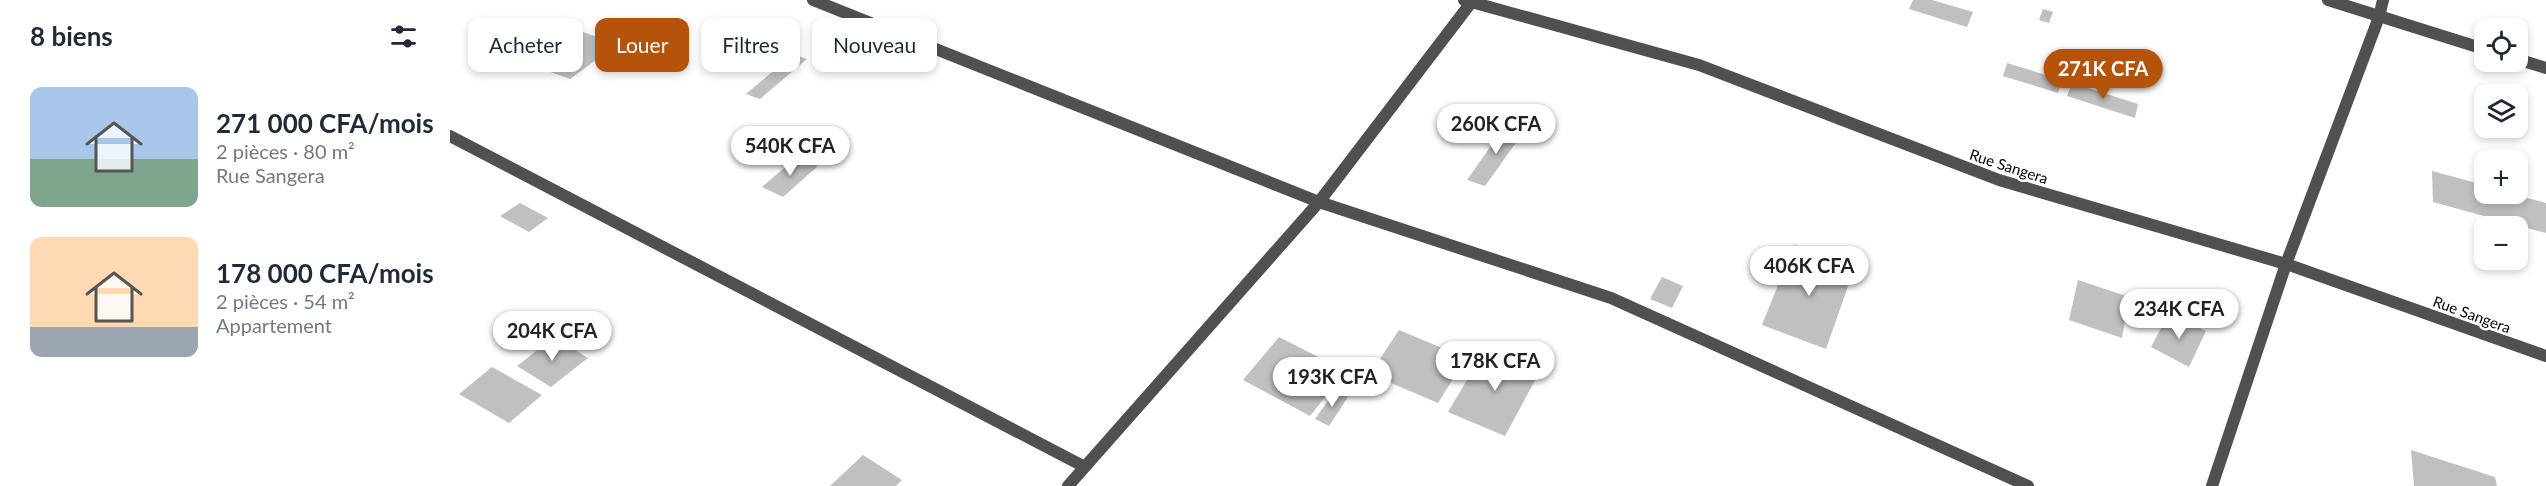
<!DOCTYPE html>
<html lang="fr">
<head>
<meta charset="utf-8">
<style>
	:root { --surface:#fff; --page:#f2f2f3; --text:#1f2937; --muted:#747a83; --accent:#b45309 }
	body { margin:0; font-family:Lato,sans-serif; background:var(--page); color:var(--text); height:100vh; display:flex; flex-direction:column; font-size:22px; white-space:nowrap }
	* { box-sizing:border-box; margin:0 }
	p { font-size:20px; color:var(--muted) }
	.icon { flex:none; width:33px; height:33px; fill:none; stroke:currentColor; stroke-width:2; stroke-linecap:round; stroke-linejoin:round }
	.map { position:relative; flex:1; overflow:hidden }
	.panel { display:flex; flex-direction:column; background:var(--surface); width:450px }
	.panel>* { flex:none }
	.top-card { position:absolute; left:18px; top:18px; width:570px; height:54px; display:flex; gap:12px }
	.buttons { position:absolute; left:2024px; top:18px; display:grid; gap:12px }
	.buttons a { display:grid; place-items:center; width:54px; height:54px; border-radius:12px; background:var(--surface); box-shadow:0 3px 9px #0003; font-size:30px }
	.price { position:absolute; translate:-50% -51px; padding:0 14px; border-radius:21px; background:#fff; color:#222; font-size:20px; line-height:39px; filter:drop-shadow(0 2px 3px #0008) }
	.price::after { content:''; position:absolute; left:50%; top:36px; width:18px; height:14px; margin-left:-9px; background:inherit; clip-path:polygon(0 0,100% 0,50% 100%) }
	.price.on { background:var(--accent); color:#fff }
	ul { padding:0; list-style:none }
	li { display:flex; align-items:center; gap:18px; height:150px; padding:0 30px }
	li span { display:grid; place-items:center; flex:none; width:168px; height:120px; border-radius:12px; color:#555 }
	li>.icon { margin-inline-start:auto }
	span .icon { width:72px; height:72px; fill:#fffc; stroke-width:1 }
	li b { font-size:26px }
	h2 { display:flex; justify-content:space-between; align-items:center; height:72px; padding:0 30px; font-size:26px }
	.pill { padding:0 21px; border-radius:12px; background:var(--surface); box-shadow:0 3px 9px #0003; font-size:21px; line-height:54px }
	.pill.on { background:var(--accent); color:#fff }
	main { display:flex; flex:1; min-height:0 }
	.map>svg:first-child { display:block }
	.building { fill:#c0c0c0 }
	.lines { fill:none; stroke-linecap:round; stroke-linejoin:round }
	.minor { stroke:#505050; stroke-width:12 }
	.labels { text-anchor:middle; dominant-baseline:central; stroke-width:5; stroke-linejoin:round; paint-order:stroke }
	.street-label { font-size:15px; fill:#000; stroke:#fff }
</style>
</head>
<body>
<main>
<section class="panel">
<h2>8 biens<svg class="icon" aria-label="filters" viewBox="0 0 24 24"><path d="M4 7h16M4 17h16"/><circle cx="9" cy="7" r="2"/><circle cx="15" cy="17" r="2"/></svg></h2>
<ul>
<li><span style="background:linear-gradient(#a9c7e8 60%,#7fa58c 0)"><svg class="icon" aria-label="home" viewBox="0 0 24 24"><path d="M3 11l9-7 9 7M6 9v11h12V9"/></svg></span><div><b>271 000 CFA/mois</b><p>2 pièces · 80 m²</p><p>Rue Sangera</p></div></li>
<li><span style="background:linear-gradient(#ffd9b3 75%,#9aa5b1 0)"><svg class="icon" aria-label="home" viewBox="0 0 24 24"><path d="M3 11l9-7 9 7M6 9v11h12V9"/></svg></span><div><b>178 000 CFA/mois</b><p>2 pièces · 54 m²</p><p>Appartement</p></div></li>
</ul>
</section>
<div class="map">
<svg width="2096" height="486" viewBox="0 0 2096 486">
	<rect width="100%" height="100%" fill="#fff"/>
	<g class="building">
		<polygon points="1463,0 1482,0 1523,12 1517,27 1459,9"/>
		<polygon points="1593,9 1603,12 1599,23 1589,20"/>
		<polygon points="130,31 168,44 120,79 81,65"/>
		<polygon points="343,54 357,59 310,99 296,94"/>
		<polygon points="1557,63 1612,80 1608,93 1553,76"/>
		<polygon points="1622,83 1688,104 1685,118 1617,96"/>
		<polygon points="1057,123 1075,130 1035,186 1017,180"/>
		<polygon points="347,157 368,166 333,197 312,187"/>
		<polygon points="1982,171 2034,185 2034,194 2063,194 2096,203 2096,233 1983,202"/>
		<polygon points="70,203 98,218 79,232 50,216"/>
		<polygon points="1344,245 1405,266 1376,349 1312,325"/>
		<polygon points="1212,277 1233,286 1222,308 1200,299"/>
		<polygon points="1628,280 1679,297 1672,338 1619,320"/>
		<polygon points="1719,313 1756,331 1739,367 1701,347"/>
		<polygon points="949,330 1016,358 988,403 920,374"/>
		<polygon points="104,337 138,358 101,387 67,366"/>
		<polygon points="829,337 896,371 860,416 793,380"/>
		<polygon points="1036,348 1091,369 1055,436 998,412"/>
		<polygon points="42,367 92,395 59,423 9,394"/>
		<polygon points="885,391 898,397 879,426 865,419"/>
		<polygon points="1961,450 2045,477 2047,486 1964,486"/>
		<polygon points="413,455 452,480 446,486 380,486"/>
	</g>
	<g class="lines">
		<g class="minor">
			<polyline points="363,0 869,202 1161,298 1578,486"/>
			<polyline points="1014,0 1249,65 1549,180 1836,264 2096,356"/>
			<polyline points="1878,0 2034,49"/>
			<polyline points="2067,59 2096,68"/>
			<polyline points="0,136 633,466"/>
			<polyline points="618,486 869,202 1023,0"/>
			<polyline points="1762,486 1836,264 1929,17 1933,0"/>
		</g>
	</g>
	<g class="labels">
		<g class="street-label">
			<text transform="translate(1559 166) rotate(18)">Rue Sangera</text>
			<text transform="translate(2022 314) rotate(20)">Rue Sangera</text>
		</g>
	</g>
</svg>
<div class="buttons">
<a><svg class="icon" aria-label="locate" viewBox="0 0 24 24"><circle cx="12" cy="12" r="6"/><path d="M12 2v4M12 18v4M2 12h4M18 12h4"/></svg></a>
<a><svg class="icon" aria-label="layers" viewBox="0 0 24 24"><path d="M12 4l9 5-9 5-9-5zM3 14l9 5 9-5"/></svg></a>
<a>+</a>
<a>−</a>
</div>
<b class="price on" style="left:1653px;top:100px">271K CFA</b>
<b class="price" style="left:1046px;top:155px">260K CFA</b>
<b class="price" style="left:340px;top:177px">540K CFA</b>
<b class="price" style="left:1359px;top:297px">406K CFA</b>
<b class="price" style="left:1729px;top:340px">234K CFA</b>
<b class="price" style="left:102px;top:362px">204K CFA</b>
<b class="price" style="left:1045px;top:392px">178K CFA</b>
<b class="price" style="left:882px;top:408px">193K CFA</b>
<div class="top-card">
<a class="pill">Acheter</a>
<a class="pill on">Louer</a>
<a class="pill">Filtres</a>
<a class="pill">Nouveau</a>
</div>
</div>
</main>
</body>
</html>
